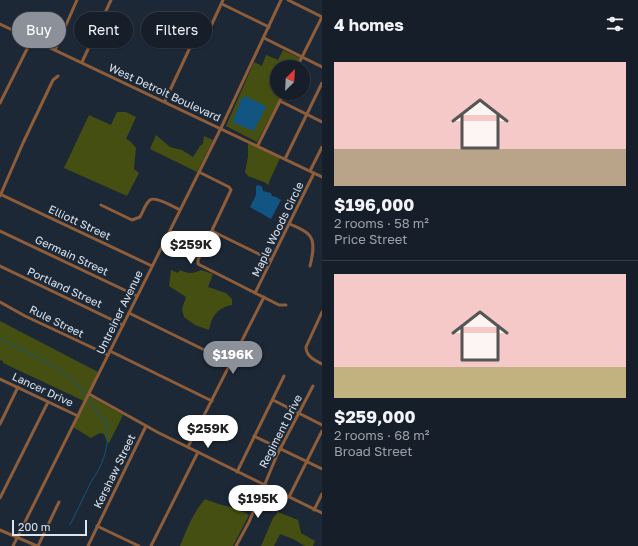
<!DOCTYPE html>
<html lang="en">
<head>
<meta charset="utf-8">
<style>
	:root { --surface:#161e29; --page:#232b35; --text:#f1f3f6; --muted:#9ea2a8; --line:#353c46; --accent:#8c9099 }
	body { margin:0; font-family:"Golos Text",sans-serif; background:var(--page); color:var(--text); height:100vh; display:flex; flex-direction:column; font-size:15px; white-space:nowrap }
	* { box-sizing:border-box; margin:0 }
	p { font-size:13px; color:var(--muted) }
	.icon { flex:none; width:22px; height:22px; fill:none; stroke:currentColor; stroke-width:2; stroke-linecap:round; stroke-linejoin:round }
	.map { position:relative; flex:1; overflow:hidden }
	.details { display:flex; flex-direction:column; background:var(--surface); width:316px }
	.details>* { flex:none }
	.banner { position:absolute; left:12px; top:12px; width:250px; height:36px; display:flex; gap:8px }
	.needle { width:26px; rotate:24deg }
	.buttons { position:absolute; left:270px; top:60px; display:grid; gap:8px }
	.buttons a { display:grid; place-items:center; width:40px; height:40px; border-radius:50%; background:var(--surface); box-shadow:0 1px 3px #0004,0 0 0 1px var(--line); font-size:20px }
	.scale { position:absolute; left:12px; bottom:10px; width:75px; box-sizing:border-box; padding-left:4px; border:2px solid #dde5ef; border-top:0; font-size:11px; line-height:14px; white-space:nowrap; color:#dde5ef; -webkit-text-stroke:3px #1d2837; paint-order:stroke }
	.price { position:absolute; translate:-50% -34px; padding:0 9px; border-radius:14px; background:#fff; color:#222; font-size:13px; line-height:26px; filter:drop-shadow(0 1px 2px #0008) }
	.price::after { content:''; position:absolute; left:50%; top:24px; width:12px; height:9px; margin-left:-6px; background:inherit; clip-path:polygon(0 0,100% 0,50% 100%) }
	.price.on { background:var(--accent); color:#fff }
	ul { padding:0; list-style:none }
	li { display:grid; align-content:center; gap:8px; height:212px; padding:0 12px }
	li+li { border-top:1px solid var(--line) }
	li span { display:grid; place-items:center; height:124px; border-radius:0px; color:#555 }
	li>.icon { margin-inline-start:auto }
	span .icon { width:72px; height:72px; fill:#fffc; stroke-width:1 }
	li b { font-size:17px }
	h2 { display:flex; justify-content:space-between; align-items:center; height:48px; padding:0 12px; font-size:17px }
	.pill { padding:0 14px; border-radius:18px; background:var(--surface); box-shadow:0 1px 3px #0004,0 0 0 1px var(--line); font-size:14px; line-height:36px }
	.pill.on { background:var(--accent); color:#fff }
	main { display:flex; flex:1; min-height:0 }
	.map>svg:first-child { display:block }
	.green { fill:#464f12 }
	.water { fill:#125582 }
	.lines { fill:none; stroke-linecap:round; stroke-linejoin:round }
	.stream { stroke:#125582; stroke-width:1 }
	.minor { stroke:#8e5d39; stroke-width:3 }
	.labels { text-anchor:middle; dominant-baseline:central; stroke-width:4; stroke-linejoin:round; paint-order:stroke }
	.street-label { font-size:11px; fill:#dde5ef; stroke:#1d2837 }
</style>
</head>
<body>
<main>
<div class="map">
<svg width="322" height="546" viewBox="0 0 322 546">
	<rect width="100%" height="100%" fill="#1d2837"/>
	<g class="green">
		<polygon points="283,50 300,58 296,67 277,67 277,93 283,93 257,142 226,126 254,62 262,66 266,55 278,60"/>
		<polygon points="117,112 126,112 136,117 126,139 130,141 136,148 134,169 139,173 127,196 64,168 89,115 111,125"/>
		<polygon points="156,135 170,147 182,150 193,157 200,146 203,144 204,136 213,140 197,172 150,149"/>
		<polygon points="248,142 280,158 269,182 269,185 264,182 248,176 245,172 248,157"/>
		<path d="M 171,270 L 178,273 L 180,270 C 188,274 193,274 201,270 L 213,274 L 208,287 L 226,293 L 232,299 L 232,305 C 217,308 212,316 209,330 L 195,325 L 184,317 L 182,309 L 186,297 L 169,286 Z"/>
		<polygon points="0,321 98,372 84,401 3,363 3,361 0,360"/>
		<polygon points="89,396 123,415 109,443 107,442 104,434 100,433 91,438 73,427"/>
		<path d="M 205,499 C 220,506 235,506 249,515 L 233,546 L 180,546 C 187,529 193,513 205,499 Z"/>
		<polygon points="278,512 298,520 301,533 315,541 313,546 305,546 293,539 280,534 274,546 261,546 273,518"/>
	</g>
	<g class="water">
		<polygon points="245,96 264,105 266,107 254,131 234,123 233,120 242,98"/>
		<polygon points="259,185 262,187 263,191 271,193 272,196 276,197 281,200 271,219 250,207 256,195 256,186"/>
	</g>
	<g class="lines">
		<g class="stream">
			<path d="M 0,339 C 23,350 59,366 76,383 C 80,387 82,392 85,396"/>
			<path d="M 70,525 L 92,480 C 104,464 111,441 106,420 L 100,416 L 88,399"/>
		</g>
		<g class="minor">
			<polyline points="288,0 322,17"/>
			<polyline points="222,4 269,27"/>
			<polyline points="0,24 322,177"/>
			<polyline points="210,28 223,0"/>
			<polyline points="264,38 322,67"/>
			<polyline points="55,50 77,0"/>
			<polyline points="82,62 111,0"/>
			<polyline points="297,67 322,17"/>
			<polyline points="165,101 193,41"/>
			<polyline points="280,101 322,122"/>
			<polyline points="0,103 32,39"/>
			<polyline points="258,145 284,93"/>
			<polyline points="285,159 322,83"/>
			<polyline points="310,171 322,147"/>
			<polyline points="199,172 229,187 231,190 198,260 198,264 279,305 286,305"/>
			<polyline points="0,194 152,266"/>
			<polyline points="0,196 23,143 53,80 58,76"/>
			<path d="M 101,205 L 132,220 L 140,217 C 143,212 145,204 150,200 C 155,196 174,207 180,210"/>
			<path d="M 290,224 C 296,227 305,230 309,235 C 316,242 312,258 310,266"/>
			<polyline points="0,231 137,296"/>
			<polyline points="212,231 271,260"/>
			<polyline points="0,266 123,325"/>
			<polyline points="255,293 314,173"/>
			<polyline points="0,302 25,316 108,355"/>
			<path d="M 322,312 L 306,347 C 306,356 314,360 322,364"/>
			<polyline points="129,313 231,363"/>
			<polyline points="110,351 212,401"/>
			<polyline points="0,379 78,416"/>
			<polyline points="89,394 159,433 322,513"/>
			<polyline points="273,400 322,425"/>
			<polyline points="0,424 18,387"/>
			<polyline points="254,436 322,469"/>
			<polyline points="188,447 264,297"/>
			<polyline points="237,472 284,376"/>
			<polyline points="289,497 322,431"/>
			<polyline points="0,498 48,402"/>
			<polyline points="314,510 322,494"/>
			<polyline points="97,526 139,546"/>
			<polyline points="0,530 37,546"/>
			<polyline points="13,546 221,128 281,0"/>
			<polyline points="38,546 59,502"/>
			<polyline points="88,546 146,426"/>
			<polyline points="151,546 198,452"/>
			<polyline points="236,546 249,522 277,455 313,386"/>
		</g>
	</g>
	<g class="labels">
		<g class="street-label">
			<text transform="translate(165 92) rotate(25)">West Detroit Boulevard</text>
			<text transform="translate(80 222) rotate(25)">Elliott Street</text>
			<text transform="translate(277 229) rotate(-64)">Maple Woods Circle</text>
			<text transform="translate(72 255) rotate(25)">Germain Street</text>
			<text transform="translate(65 287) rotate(25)">Portland Street</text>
			<text transform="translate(119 312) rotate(-64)">Untreiner Avenue</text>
			<text transform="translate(57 321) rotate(26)">Rule Street</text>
			<text transform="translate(43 389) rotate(25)">Lancer Drive</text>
			<text transform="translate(280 431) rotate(-63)">Regiment Drive</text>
			<text transform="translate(114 471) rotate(-64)">Kershaw Street</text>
		</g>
	</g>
</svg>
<div class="buttons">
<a><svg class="needle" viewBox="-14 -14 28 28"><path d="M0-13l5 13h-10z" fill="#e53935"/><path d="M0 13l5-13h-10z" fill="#9ea2a8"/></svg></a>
</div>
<div class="scale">200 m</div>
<b class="price" style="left:191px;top:265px">$259K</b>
<b class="price on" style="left:233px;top:375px">$196K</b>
<b class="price" style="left:208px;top:449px">$259K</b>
<b class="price" style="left:258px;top:519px">$195K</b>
<div class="banner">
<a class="pill on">Buy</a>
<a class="pill">Rent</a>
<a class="pill">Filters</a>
</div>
</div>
<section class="details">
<h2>4 homes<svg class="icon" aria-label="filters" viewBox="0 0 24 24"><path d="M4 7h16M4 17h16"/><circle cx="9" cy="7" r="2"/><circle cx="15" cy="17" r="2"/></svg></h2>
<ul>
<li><span style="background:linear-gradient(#f6c9c9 70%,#b9a48a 0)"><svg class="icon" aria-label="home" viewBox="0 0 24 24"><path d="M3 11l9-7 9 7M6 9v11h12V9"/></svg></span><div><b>$196,000</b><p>2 rooms · 58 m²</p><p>Price Street</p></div></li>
<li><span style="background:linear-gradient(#f6c9c9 75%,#c2b280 0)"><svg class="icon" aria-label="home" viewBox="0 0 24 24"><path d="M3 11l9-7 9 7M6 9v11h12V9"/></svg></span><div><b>$259,000</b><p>2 rooms · 68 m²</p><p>Broad Street</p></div></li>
</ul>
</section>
</main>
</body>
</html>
